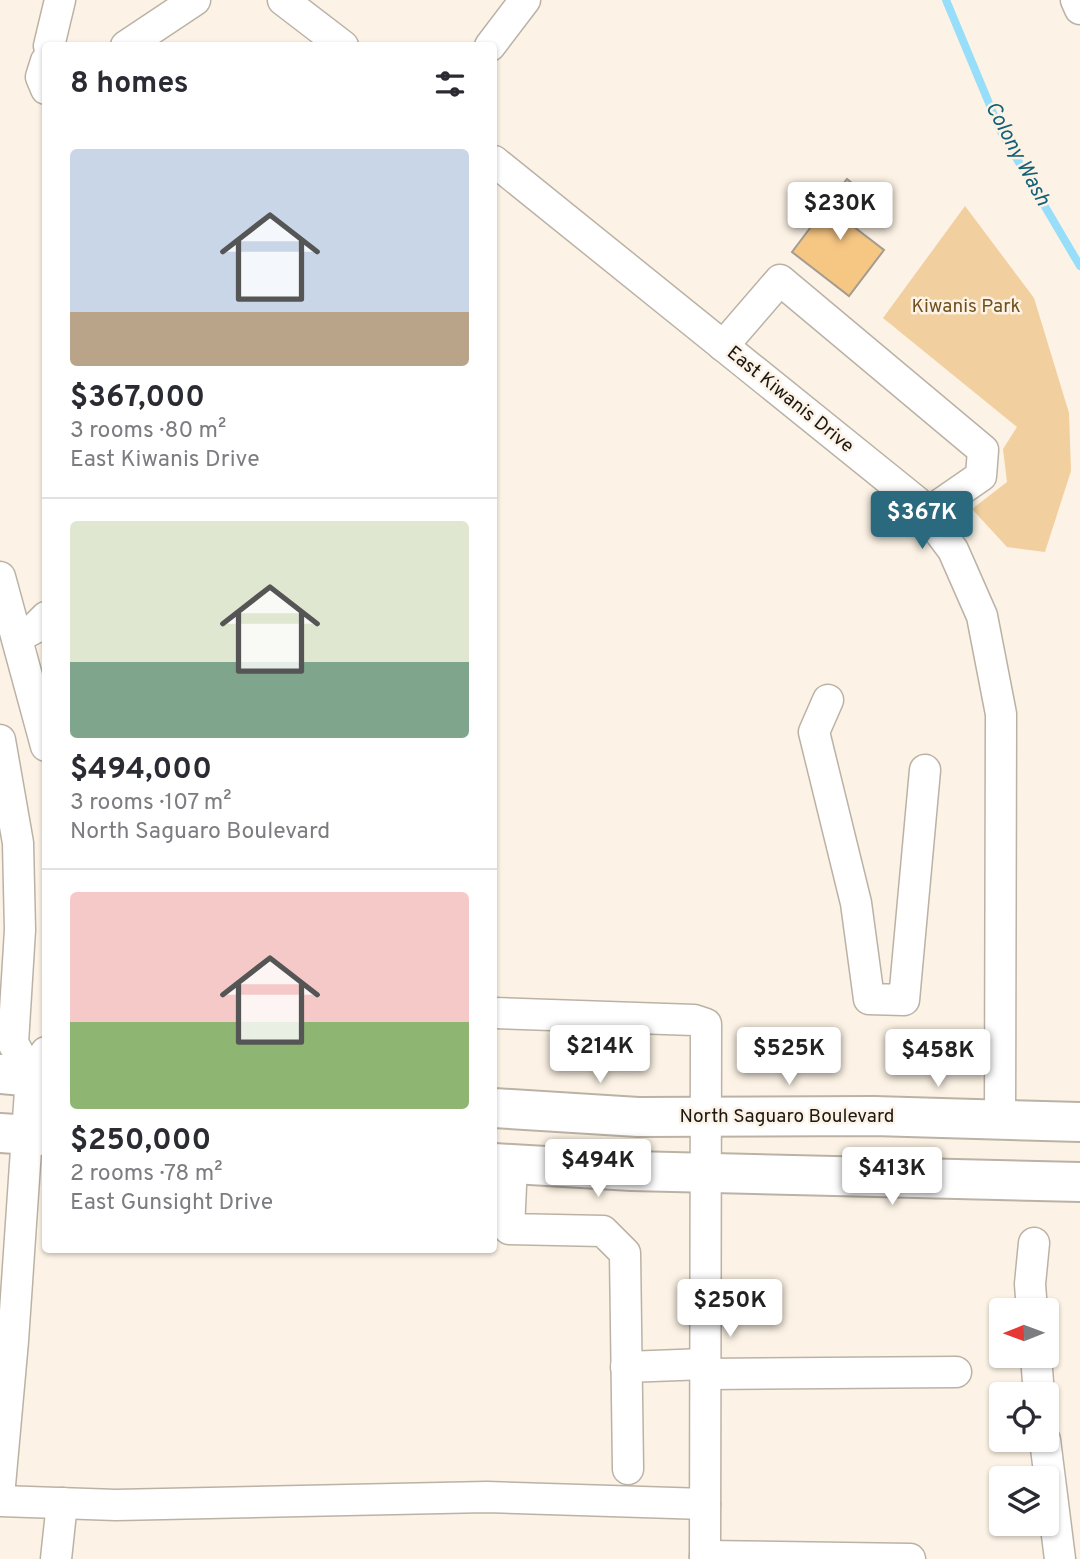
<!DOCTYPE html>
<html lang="en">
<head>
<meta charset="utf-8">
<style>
	:root { --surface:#fff; --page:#f2f2f3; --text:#2b2b33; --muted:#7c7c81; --line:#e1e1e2; --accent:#2a697e }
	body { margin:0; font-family:Overpass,sans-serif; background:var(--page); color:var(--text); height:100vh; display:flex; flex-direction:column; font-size:26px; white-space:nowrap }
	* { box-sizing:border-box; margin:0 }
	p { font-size:23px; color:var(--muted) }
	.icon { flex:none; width:38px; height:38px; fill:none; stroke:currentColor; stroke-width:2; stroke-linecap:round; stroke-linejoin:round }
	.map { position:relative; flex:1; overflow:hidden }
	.side { position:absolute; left:42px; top:42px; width:455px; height:1211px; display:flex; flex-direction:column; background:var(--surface); border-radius:7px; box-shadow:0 2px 5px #0004 }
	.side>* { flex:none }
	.needle { width:46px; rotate:269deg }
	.fabs { position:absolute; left:989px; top:1298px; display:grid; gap:14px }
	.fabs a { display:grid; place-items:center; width:70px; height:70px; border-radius:7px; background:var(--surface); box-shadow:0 2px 5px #0004; font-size:35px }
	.price { position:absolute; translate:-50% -60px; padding:0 16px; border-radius:7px; background:#fff; color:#222; font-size:23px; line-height:46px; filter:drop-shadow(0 2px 4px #0008) }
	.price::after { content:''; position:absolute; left:50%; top:42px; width:21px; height:16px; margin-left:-10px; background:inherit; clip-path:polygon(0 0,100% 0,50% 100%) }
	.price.selected { background:var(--accent); color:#fff }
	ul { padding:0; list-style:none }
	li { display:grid; align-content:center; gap:14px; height:371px; padding:0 28px }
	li+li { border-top:2px solid var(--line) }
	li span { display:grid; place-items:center; height:217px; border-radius:7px; color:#555 }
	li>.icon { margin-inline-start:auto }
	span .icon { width:126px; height:126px; fill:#fffc; stroke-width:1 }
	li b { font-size:30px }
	h2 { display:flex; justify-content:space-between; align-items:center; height:84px; padding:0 28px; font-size:30px }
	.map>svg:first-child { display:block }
	.green { fill:#f2cf9f }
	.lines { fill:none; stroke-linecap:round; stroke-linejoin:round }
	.stream { stroke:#96def9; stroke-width:8 }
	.building { fill:#f6c683; stroke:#a59c90; stroke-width:2 }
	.minor-casing { stroke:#bbb2a6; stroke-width:33 }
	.major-casing { stroke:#bbb2a6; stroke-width:42 }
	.minor { stroke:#fff; stroke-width:30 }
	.major { stroke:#fff; stroke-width:38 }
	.labels { text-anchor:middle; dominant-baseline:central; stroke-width:5; stroke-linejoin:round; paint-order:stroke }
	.park-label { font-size:19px; fill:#70501e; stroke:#fcf2e5 }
	.street-label { font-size:19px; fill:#1b1813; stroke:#fcf2e5 }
	.water-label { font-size:21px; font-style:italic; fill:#136077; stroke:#fcf2e5 }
</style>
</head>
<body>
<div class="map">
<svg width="1080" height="1559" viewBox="0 0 1080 1559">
	<rect width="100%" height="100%" fill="#fcf2e5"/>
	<polygon class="green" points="965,206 1034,298 1069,413 1071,471 1045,552 1007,547 972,509 1007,482 1003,449 1017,427 883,318"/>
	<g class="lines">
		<polyline class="stream" points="946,0 1001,132 1080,266"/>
	</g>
	<polygon class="building" points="847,179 869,197 849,223 884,250 849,296 792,252"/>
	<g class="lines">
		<defs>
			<g id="minor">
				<polyline points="283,0 343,46"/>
				<polyline points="1076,0 1080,9"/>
				<polyline points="49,46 60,0"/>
				<polyline points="126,46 195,0"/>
				<polyline points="490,46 525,0"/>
				<polyline points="46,61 41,77 46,89"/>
				<polyline points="494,161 917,502 953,550 982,616 1001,714 1000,1121"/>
				<polyline points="723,346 780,280 983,450 981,476 926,514"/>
				<polyline points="0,577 46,746"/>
				<polyline points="18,637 35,628 46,617"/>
				<polyline points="828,700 814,732 856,903 869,999 904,1000 925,770"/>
				<polyline points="0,740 18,843 20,930 13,1043 31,1076"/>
				<polyline points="494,1013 694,1020 706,1024 705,1559"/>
				<polyline points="512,1164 509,1229 603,1231 625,1253 628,1469"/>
				<polyline points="1032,1311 1030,1284 1034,1243"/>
				<polyline points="1036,1356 1039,1395"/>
				<polyline points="626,1367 705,1364"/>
				<polyline points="705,1374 956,1372"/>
				<polyline points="1045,1440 1060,1559"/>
				<polyline points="0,1485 13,1341 31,1076 46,1052"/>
				<polyline points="0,1501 116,1505 487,1497 705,1504"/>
				<polyline points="705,1556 910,1559"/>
				<polyline points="56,1559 62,1503"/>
			</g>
			<g id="major">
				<polyline points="0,1074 46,1078"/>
				<polyline points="494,1108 638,1117 874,1116 1080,1122"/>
				<polyline points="0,1133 46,1136"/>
				<polyline points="494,1163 632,1171 1080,1182"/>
			</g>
		</defs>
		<use href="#minor" class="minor-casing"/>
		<use href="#major" class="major-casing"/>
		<use href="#minor" class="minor"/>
		<use href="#major" class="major"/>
	</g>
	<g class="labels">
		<g class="park-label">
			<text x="966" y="307">Kiwanis Park</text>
		</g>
		<g class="street-label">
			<text transform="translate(790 400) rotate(39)">East Kiwanis Drive</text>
			<text x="787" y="1117">North Saguaro Boulevard</text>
		</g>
		<g class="water-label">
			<text transform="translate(1017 154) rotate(62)">Colony Wash</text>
		</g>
	</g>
</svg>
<div class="fabs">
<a><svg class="needle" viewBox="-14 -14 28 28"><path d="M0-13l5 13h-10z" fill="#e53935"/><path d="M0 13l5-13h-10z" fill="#7c7c81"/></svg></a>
<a><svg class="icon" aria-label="locate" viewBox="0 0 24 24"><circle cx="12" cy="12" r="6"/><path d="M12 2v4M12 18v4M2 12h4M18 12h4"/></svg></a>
<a><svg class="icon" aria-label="layers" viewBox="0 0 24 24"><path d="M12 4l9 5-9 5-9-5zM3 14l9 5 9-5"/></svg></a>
</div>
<b class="price" style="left:840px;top:242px">$230K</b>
<b class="price selected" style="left:922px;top:551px">$367K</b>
<b class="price" style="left:600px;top:1085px">$214K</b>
<b class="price" style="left:789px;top:1087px">$525K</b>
<b class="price" style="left:938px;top:1089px">$458K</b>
<b class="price" style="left:598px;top:1199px">$494K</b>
<b class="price" style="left:892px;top:1207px">$413K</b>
<b class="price" style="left:730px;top:1339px">$250K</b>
<section class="side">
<h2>8 homes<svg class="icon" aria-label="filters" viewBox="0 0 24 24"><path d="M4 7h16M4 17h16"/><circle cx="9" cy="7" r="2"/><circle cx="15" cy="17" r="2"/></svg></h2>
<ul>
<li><span style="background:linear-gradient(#c9d6e8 75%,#b9a48a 0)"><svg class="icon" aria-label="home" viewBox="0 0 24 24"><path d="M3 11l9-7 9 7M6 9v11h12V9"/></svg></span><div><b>$367,000</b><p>3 rooms · 80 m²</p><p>East Kiwanis Drive</p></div></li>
<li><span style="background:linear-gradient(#dfe7d0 65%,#7fa58c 0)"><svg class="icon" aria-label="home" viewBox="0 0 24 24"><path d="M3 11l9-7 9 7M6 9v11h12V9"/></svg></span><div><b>$494,000</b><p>3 rooms · 107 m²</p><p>North Saguaro Boulevard</p></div></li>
<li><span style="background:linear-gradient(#f6c9c9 60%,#8fb573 0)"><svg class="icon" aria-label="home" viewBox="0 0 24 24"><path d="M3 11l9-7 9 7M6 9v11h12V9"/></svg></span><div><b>$250,000</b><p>2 rooms · 78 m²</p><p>East Gunsight Drive</p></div></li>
</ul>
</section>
</div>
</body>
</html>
